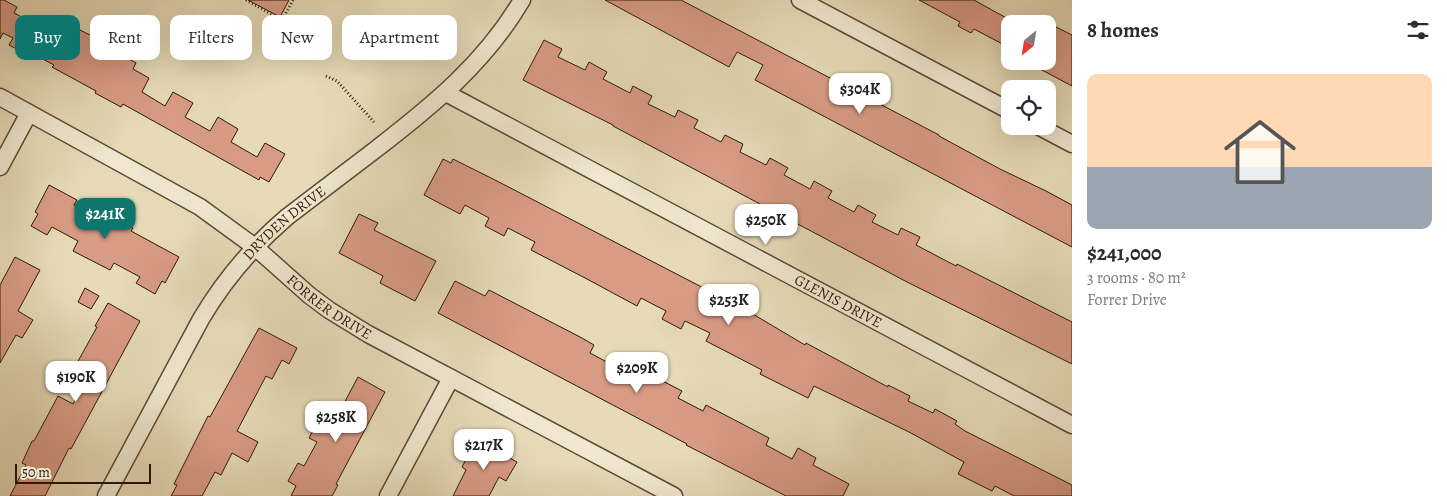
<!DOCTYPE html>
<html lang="en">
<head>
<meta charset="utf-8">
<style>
	:root { --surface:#fff; --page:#f2f2f3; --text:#2b2b33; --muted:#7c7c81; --line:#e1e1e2; --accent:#0f766e }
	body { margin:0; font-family:Alegreya,serif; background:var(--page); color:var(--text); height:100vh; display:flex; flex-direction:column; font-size:19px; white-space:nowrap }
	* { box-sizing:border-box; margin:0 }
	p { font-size:16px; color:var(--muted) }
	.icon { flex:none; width:28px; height:28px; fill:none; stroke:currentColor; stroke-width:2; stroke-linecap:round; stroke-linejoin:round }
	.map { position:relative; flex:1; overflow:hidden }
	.drawer { display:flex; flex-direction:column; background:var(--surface); width:375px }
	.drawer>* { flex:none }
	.top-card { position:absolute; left:15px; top:15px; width:475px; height:45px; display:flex; gap:10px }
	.needle { width:32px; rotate:210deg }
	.controls { position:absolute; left:1001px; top:15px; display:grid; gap:10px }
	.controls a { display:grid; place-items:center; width:55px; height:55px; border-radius:10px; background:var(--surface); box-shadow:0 5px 20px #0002; font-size:25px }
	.scale { position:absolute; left:15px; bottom:12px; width:136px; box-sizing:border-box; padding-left:5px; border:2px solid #2d1a09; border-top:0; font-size:14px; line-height:18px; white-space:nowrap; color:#2d1a09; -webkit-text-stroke:4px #efe7d0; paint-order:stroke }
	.price { position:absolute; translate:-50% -42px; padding:0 11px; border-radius:10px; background:#fff; color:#222; font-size:16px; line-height:32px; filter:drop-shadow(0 1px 2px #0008) }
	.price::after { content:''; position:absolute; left:50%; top:30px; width:15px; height:11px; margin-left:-8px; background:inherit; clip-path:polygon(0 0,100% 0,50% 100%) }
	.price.selected { background:var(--accent); color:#fff }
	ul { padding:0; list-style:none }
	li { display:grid; align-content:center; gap:10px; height:265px; padding:0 15px }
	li+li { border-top:1px solid var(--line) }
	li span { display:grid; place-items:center; height:155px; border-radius:10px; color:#555 }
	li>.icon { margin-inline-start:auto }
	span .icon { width:90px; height:90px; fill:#fffc; stroke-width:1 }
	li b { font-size:21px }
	h2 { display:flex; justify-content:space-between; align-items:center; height:60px; padding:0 15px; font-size:21px }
	.tag { padding:0 18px; border-radius:10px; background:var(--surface); box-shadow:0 5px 20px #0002; font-size:18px; line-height:45px }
	.tag.selected { background:var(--accent); color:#fff }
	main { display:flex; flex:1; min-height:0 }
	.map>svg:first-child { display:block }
	.building { fill:#d89b84; stroke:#2d1a09 }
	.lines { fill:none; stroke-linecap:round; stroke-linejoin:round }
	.minor-casing { stroke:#5b4a34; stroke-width:19 }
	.path { stroke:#2d1a09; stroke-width:3; stroke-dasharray:1 2.5; stroke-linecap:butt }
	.minor { stroke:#efe7d0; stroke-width:16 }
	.labels { text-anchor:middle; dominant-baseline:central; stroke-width:4; stroke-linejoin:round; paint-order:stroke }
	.street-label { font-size:15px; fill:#2d1a09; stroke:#efe7d0 }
</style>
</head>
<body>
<main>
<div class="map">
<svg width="1072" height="496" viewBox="0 0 1072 496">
	<rect width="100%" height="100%" fill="#e6dab7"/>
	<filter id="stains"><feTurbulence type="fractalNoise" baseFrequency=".004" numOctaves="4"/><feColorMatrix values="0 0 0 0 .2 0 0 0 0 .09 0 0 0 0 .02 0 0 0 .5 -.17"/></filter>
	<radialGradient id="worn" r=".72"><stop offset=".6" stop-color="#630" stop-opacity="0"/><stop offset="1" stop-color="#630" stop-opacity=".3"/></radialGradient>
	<g class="building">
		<polygon points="0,0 4,0 17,7 14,13 67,41 74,27 94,37 91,43 115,56 117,52 136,63 133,69 149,78 142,92 165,106 173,92 193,103 185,117 210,131 218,117 238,129 231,142 257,157 265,143 285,154 269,182 260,177 259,180 123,104 121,107 95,93 96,91 52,67 54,65 24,49 22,52 9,45 13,38 3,33 0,39"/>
		<polygon points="248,0 289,0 280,17"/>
		<polygon points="605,0 681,0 939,135 939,136 1000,169 1046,191 1072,205 1072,247 755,80 763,65 737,52 729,67"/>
		<polygon points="919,0 974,0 1010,20 1010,48 974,29 971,33 958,26 960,22"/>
		<polygon points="1048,23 1072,35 1072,86 1025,61 1048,61"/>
		<polygon points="544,40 562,49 558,57 585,70 589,62 607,72 603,79 630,93 633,86 652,96 648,104 675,117 678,110 698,120 694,128 721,142 725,135 743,144 740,152 766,165 770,158 788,168 784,175 810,189 814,181 832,191 828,198 854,212 858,205 876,215 872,222 898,235 901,228 920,237 916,245 956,266 957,264 1072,322 1072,364 907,282 613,126 613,125 523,80"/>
		<polygon points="443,159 451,163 453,159 497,181 746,310 805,345 806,343 888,387 888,385 910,396 908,401 933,413 935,409 957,421 955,424 965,431 1072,485 1072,496 1014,496 995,486 992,491 958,474 964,462 909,432 814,386 808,398 760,374 762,370 706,341 710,333 685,321 681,329 662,319 666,311 641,298 637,306 587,279 531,250 535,242 508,228 504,236 485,226 489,218 465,205 460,214 424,195"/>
		<polygon points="49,185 77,200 74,205 102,221 106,214 133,228 131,231 179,257 165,283 162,281 155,294 136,283 140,277 114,263 110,270 73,251 78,241 52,227 47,235 31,226 38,214 35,212"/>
		<polygon points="359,214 378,223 374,230 436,261 415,301 380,283 383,276 339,253"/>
		<polygon points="15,257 40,270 18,311 33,320 22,338 16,335 0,363 0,285"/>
		<polygon points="455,281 485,296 489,290 582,338 594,345 590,353 616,367 620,359 682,391 678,398 703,411 706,405 769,438 766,445 792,459 798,448 816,458 813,465 849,484 843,496 786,496 686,445 687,444 438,313"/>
		<polygon points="85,288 99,296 91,309 78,302"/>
		<polygon points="108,303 140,321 71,449 69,448 45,496 10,496 26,465 22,463 32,441 34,441 58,396 73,404 86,379 72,372 97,327 95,326"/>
		<polygon points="259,328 297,348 289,364 282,360 272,379 266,376 237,431 258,442 248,462 232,453 221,475 215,472 202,496 171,496 177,485 174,484 208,416 210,417"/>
		<polygon points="358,377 385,392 336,484 338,485 332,496 291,496 296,486 288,481 298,463 304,466 317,442 309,438 320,417 333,424"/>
		<polygon points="476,440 517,462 506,481 499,477 489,496 453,496 466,470 462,467"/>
	</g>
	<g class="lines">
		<defs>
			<g id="minor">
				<polyline points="800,0 1010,111"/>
				<path id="s1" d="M 446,93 L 1072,425"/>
				<path id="s2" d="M 0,97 L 200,207 L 255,247 L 309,295 L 329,310 L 368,334 L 674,496"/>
				<polyline points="1038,126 1072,144"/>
				<polyline points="0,167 29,113"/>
				<path id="s3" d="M 106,496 L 201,319 C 224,280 252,247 287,217 C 316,195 346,172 375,150 C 432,106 485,63 522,0"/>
				<polyline points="388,496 451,378"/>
			</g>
		</defs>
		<use href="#minor" class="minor-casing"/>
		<g class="path">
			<polyline points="246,0 282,20"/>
			<polyline points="293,0 282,20 318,41"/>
			<polyline points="303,33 313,47"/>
			<polyline points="326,76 337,81 374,122"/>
		</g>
		<use href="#minor" class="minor"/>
	</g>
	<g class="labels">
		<g class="street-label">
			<text stroke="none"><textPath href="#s3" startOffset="329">DRYDEN DRIVE</textPath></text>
			<text stroke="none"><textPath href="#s1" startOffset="444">GLENIS DRIVE</textPath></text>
			<text stroke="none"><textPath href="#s2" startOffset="392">FORRER DRIVE</textPath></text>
		</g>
	</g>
	<rect width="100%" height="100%" filter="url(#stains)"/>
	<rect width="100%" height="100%" fill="url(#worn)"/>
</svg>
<div class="controls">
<a><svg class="needle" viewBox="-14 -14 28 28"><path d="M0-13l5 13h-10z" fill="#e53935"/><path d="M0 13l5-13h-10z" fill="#7c7c81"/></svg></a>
<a><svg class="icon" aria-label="locate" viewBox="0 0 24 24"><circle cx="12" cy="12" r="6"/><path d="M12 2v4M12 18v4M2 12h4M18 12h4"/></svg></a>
</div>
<div class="scale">50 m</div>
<b class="price" style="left:860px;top:115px">$304K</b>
<b class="price selected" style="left:105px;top:240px">$241K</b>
<b class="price" style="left:766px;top:246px">$250K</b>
<b class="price" style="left:729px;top:326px">$253K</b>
<b class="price" style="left:637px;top:394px">$209K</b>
<b class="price" style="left:76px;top:403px">$190K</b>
<b class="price" style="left:336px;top:443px">$258K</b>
<b class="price" style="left:484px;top:471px">$217K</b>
<div class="top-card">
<a class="tag selected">Buy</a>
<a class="tag">Rent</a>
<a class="tag">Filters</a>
<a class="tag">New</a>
<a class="tag">Apartment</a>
</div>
</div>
<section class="drawer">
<h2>8 homes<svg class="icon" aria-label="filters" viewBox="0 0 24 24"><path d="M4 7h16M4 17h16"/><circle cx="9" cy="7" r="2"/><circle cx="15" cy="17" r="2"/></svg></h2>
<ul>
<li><span style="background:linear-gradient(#ffd9b3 60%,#9aa5b1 0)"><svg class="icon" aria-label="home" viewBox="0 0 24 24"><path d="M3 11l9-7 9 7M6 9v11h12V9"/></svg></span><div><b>$241,000</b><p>3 rooms · 80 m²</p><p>Forrer Drive</p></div></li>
</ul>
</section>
</main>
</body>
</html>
